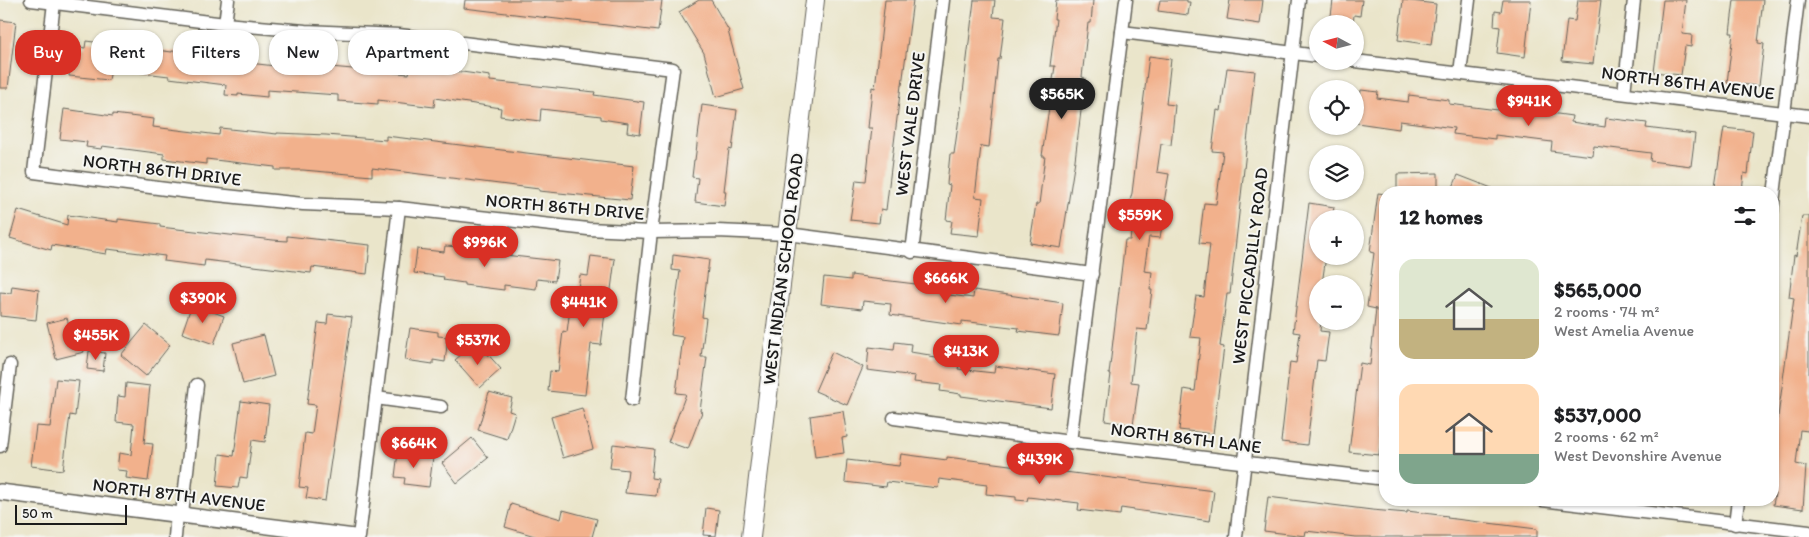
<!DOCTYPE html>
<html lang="en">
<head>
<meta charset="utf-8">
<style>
	:root { --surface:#fff; --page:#f2f2f2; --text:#202124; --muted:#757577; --accent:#d93025 }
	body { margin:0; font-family:Itim,sans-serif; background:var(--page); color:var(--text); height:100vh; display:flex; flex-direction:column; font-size:19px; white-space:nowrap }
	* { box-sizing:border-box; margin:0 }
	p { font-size:16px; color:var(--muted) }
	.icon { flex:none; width:28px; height:28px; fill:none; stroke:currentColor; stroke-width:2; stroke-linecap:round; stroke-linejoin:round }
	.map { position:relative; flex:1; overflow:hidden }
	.sheet { position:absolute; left:1379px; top:186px; width:400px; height:320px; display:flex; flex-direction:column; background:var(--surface); border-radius:20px; box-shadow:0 1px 4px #0004 }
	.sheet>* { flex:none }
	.guide { position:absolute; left:15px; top:30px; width:475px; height:45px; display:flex; gap:10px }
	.needle { width:32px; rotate:277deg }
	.fabs { position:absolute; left:1309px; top:15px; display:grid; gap:10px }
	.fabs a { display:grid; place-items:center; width:55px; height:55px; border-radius:50%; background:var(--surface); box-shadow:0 1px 4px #0004; font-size:25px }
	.scale { position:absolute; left:15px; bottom:12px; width:112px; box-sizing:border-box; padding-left:5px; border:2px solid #1c1c1c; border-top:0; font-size:14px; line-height:18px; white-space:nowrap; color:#1c1c1c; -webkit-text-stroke:4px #f6f6f2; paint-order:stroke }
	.price { position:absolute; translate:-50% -42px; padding:0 11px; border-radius:18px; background:var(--accent); color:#fff; font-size:16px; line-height:32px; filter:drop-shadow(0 1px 2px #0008) }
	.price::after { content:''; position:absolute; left:50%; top:30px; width:15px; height:11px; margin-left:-8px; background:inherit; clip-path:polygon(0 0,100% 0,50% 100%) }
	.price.current { background:#222; color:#fff }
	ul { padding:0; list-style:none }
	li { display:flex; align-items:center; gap:15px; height:125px; padding:0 20px }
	li span { display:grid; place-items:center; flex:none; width:140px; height:100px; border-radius:15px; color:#555 }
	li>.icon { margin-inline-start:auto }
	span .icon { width:60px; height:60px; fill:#fffc; stroke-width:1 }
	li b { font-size:21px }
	h2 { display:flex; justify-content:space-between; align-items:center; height:60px; padding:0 20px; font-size:21px }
	.chip { padding:0 18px; border-radius:20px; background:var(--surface); box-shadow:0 1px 4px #0004; font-size:18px; line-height:45px }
	.chip.current { background:var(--accent); color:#fff }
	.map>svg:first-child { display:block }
	.building { fill:#f2b18c }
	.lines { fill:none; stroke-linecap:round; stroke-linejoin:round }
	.minor-casing { stroke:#646259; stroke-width:15 }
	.tertiary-casing { stroke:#646259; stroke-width:18 }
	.secondary-casing { stroke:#646259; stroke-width:20 }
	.minor { stroke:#fff; stroke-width:12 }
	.tertiary { stroke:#fff; stroke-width:15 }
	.secondary { stroke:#fff; stroke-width:18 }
	.labels { text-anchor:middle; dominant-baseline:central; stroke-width:4; stroke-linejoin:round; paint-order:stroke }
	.street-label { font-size:18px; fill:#1c1c1c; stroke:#f6f6f2 }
</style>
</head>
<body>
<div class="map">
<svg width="1809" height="537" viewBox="0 0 1809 537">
	<rect width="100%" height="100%" fill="#f6f6f2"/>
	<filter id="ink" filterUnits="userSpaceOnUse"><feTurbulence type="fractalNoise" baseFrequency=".02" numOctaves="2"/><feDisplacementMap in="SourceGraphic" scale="10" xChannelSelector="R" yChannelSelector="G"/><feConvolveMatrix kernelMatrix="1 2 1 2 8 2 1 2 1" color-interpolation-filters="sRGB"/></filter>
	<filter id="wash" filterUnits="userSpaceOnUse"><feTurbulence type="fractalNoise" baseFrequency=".0096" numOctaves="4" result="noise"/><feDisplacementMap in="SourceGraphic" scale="20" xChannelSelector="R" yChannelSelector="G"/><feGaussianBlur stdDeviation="1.12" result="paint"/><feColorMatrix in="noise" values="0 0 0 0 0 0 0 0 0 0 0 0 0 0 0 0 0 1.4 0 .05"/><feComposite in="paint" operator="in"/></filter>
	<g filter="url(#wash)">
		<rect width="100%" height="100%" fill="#eae5ca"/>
		<g id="blocks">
			<g class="building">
				<polygon points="465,0 662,0 658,31 464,8"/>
				<polygon points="699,0 711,0 729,31 728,31 744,89 716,97 704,53 679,12"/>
				<polygon points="885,0 913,0 902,85 901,85 886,210 881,209 879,223 850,220 856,180 866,181 872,128 868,128 871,99 872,87 875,88"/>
				<polygon points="974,0 995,0 993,17 1005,18 1000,59 998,59 989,147 981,146 975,197 983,198 979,236 950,233 952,221 946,220 950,185 947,184 950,154 954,154 959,118 960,118"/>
				<polygon points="1056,0 1093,0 1091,23 1088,23 1082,77 1085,78 1075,160 1061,248 1030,243 1036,204 1039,204 1045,156 1042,156 1055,66 1050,66 1056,19 1054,19"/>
				<polygon points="1160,0 1187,0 1187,2 1190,2 1188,15 1158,11"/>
				<polygon points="1230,0 1263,0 1260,24 1227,19"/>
				<polygon points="1333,0 1362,0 1360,16 1354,15 1353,24 1330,24"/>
				<polygon points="1403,0 1436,4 1431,45 1398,40"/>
				<polygon points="1503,0 1531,0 1525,57 1497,53 1500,27 1494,26 1495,11 1501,12"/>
				<polygon points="1578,0 1601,0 1593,64 1562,61 1567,20 1575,21"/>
				<polygon points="1663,0 1686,0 1682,34 1692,35 1691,47 1685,46 1681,75 1654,72"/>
				<polygon points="1734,0 1763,0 1758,43 1764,44 1759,86 1727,83 1733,33 1730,33"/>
				<polygon points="0,20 16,22 8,88 0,88"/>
				<polygon points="86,41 172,52 172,51 215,56 214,59 284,67 285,63 409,74 410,68 448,73 448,70 490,76 490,81 595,92 594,95 644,102 640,134 627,132 628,123 601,119 601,116 541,109 540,121 500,116 501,108 435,98 434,107 378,100 378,104 338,101 338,95 267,90 267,97 238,94 238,96 225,95 226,85 169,78 169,76 111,69 109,80 69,76 72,46 85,48"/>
				<polygon points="1149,56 1171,59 1166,104 1175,105 1171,145 1161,144 1157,172 1169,174 1160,225 1162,225 1160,238 1149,237 1144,271 1152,272 1150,290 1152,290 1147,330 1137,329 1131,382 1139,383 1133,425 1105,421 1111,374 1109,374 1125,240 1130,240 1134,209 1128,209 1132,193"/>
				<polygon points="1227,68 1255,71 1230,294 1227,294 1220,346 1224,347 1213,434 1179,430 1184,389 1195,391 1201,338 1190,337 1196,296 1204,297 1210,244 1199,243 1204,203 1216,204 1223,152 1212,151 1217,110 1221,111"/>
				<polygon points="1361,90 1378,92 1377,98 1408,102 1409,95 1449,100 1449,104 1506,111 1507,107 1572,116 1571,122 1605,127 1606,118 1647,123 1646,128 1695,134 1691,166 1650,161 1651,153 1594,146 1593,156 1551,151 1552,142 1495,135 1495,139 1453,134 1454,128 1400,121 1399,129 1357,123"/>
				<polygon points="702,105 737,110 732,150 729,149 724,191 726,191 724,206 695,202 698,178 692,177 694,160 695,160"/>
				<polygon points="64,109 113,116 113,114 154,119 153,127 219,135 220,128 277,134 277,133 326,135 386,140 386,136 634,166 630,200 539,191 539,189 372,168 372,176 303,170 275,170 275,167 206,159 206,164 164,159 164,154 102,146 101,149 86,147 87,142 60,139"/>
				<polygon points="1724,128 1753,131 1748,174 1744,173 1742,192 1714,192"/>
				<polygon points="1438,173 1438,192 1397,192 1397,174"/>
				<polygon points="1458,175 1502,192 1451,192"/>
				<polygon points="1378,193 1385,194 1385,439 1382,439 1379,455 1349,452 1360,363 1370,365 1376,309 1367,307 1374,253 1370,252"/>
				<polygon points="1309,203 1334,207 1332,219 1318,219 1318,256 1326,256 1322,284 1318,284 1318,321 1321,321 1320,331 1329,332 1325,361 1317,360 1307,445 1281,442 1290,362 1296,363 1300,333 1293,332"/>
				<polygon points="18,210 67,225 68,215 118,222 118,219 160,224 160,227 273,240 287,241 287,236 370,245 367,274 312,267 311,273 205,260 204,266 164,261 165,256 107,249 106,254 52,245 51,250 10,238"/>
				<polygon points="1802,216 1809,216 1809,424 1808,431 1800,430 1796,464 1806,466 1803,509 1773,505 1775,494 1772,493 1772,461 1794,298 1789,297 1794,255 1796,256"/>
				<polygon points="445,246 460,247 459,250 558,261 555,281 537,279 536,289 504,285 504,290 464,285 464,283 443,280 444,277 414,273 417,249 444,252"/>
				<polygon points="673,255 709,260 702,317 706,318 701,357 707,357 700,411 702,412 688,449 668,442 686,394 676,393 683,337 671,335 680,271 672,270"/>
				<polygon points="591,256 615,259 610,297 607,297 601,345 591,344 585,395 548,391 550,371 558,372 563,331 567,332 571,301 576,302 580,275 588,276"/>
				<polygon points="851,275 866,277 866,278 924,285 925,281 943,283 941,294 973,298 974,290 1063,303 1059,336 1018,331 1019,328 962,321 962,325 890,315 891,304 863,301 862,309 821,304 824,277 851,280"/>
				<polygon points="12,286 39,290 36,320 0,316 0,292 11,293"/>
				<polygon points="192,304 224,316 214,344 182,333"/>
				<polygon points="328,314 352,317 325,501 306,498 308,488 299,487 305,433 312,434 316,405 307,404 318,323 327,324"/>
				<polygon points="67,318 70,329 77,327 84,352 56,359 47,323"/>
				<polygon points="146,325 170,345 146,376 121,355"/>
				<polygon points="410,328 438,332 438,336 448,337 445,362 433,360 433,364 405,360"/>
				<polygon points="264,335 274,376 243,384 233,343"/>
				<polygon points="895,342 911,344 910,352 930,355 929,357 960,361 958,369 994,373 995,366 1055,374 1051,408 961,396 961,394 940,391 941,385 914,382 915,376 867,370 869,347 894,350"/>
				<polygon points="470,347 478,356 484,350 501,369 480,388 455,360"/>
				<polygon points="89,351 105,353 103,371 87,369"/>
				<polygon points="832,352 863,367 847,405 815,391"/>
				<polygon points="56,379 79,381 75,416 70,415 63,470 31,466 36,426 50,427"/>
				<polygon points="126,383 150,386 144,443 153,444 148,481 126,478 127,471 117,470 119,453 131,455 134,424 116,422 118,396 125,397"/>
				<polygon points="489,392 512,398 509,411 515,413 507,439 478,430"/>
				<polygon points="241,401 269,405 265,442 252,440 247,478 240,477 238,488 217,486 220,454 234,456"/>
				<polygon points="582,408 593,449 563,458 551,417"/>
				<polygon points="843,411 847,437 842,438 844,453 815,457 810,416"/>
				<polygon points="472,438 488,458 457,483 442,463"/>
				<polygon points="613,444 654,449 651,478 658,479 656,496 625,493 628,470 610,468"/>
				<polygon points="398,452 433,457 429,487 404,484 405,478 395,477"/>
				<polygon points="901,454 947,460 947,457 1214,491 1210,521 1121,508 1120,515 1078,510 1079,503 1028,497 1027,501 1016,500 1016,497 986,494 987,485 939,479 938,488 887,482 886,487 845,482 847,460 899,466"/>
				<polygon points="1268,497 1372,510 1407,513 1407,511 1448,516 1447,518 1537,529 1537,537 1355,537 1306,531 1305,536 1264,531"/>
				<polygon points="511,504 561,519 563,510 597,519 592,537 538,537 505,527"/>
				<polygon points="706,508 719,510 716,536 703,535"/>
			</g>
		</g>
	</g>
	<g filter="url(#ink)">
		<use href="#blocks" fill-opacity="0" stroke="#646259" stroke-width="1"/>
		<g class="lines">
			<defs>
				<g id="minor">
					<polyline points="31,0 225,24 305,31 399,35 673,69 651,232 632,400"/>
					<polyline points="54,3 34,172 189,192 303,204 399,208 588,229 651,232 717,231 788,234 1092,274"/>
					<polyline points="225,24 228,0"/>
					<polyline points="1122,32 1318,56"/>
					<polyline points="1355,61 1809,116"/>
					<polyline points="1460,73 1469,0"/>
					<polyline points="1624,93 1634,0"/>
					<polyline points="1772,211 1798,0"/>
					<polyline points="912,252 943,0"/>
					<polyline points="376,398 441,407"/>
					<polyline points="894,418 1070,442 1385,479"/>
					<polyline points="1070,442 1126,0"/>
					<polyline points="0,446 10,365"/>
					<polyline points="1542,500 1809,532"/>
					<polyline points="182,514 197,385"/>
					<polyline points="1735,524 1738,500"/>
					<polyline points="175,537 177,514"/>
					<polyline points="359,537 399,208"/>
					<polyline points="1236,537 1299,0"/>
				</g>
				<polyline id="tertiary" points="0,492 354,537"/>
				<polyline id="secondary" points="751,537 815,0"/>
			</defs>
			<use href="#minor" class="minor-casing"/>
			<use href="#tertiary" class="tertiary-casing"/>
			<use href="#secondary" class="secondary-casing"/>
			<use href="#minor" class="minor"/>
			<use href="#tertiary" class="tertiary"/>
			<use href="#secondary" class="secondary"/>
		</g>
	</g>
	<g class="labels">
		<g class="street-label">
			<text transform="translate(1688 83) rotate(7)">NORTH 86TH AVENUE</text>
			<text transform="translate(910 124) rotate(-83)">WEST VALE DRIVE</text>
			<text transform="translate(162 170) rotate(7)">NORTH 86TH DRIVE</text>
			<text transform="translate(565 207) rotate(5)">NORTH 86TH DRIVE</text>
			<text transform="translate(1250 266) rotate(-83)">WEST PICCADILLY ROAD</text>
			<text transform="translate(783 269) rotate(-83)">WEST INDIAN SCHOOL ROAD</text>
			<text transform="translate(1186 438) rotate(7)">NORTH 86TH LANE</text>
			<text transform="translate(179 495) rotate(7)">NORTH 87TH AVENUE</text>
		</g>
	</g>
</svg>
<div class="fabs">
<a><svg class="needle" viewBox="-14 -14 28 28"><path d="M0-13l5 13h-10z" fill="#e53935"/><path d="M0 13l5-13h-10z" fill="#757577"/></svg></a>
<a><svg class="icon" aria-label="locate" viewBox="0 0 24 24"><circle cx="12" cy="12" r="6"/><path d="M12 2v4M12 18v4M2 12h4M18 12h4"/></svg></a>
<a><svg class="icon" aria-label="layers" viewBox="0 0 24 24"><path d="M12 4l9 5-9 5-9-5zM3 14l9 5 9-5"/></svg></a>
<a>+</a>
<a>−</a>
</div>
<div class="scale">50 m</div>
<b class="price current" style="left:1062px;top:120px">$565K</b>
<b class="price" style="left:1529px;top:127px">$941K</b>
<b class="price" style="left:1140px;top:241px">$559K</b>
<b class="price" style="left:485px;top:268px">$996K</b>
<b class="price" style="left:946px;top:304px">$666K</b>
<b class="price" style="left:203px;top:324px">$390K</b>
<b class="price" style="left:584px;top:328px">$441K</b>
<b class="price" style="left:96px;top:361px">$455K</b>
<b class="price" style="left:478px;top:366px">$537K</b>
<b class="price" style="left:966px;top:377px">$413K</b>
<b class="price" style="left:414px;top:469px">$664K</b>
<b class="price" style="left:1040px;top:485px">$439K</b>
<div class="guide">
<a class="chip current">Buy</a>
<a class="chip">Rent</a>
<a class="chip">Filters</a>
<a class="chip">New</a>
<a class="chip">Apartment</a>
</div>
<section class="sheet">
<h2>12 homes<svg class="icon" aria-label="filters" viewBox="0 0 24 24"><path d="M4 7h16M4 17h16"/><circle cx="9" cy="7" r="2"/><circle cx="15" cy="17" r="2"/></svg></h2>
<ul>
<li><span style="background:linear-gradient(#dfe7d0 60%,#c2b280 0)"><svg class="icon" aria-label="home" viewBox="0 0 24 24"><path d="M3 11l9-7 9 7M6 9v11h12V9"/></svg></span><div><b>$565,000</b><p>2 rooms · 74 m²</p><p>West Amelia Avenue</p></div></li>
<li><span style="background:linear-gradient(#ffd9b3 70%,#7fa58c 0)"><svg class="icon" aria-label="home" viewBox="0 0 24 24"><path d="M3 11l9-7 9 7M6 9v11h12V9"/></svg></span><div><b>$537,000</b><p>2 rooms · 62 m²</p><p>West Devonshire Avenue</p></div></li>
</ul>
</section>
</div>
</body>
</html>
